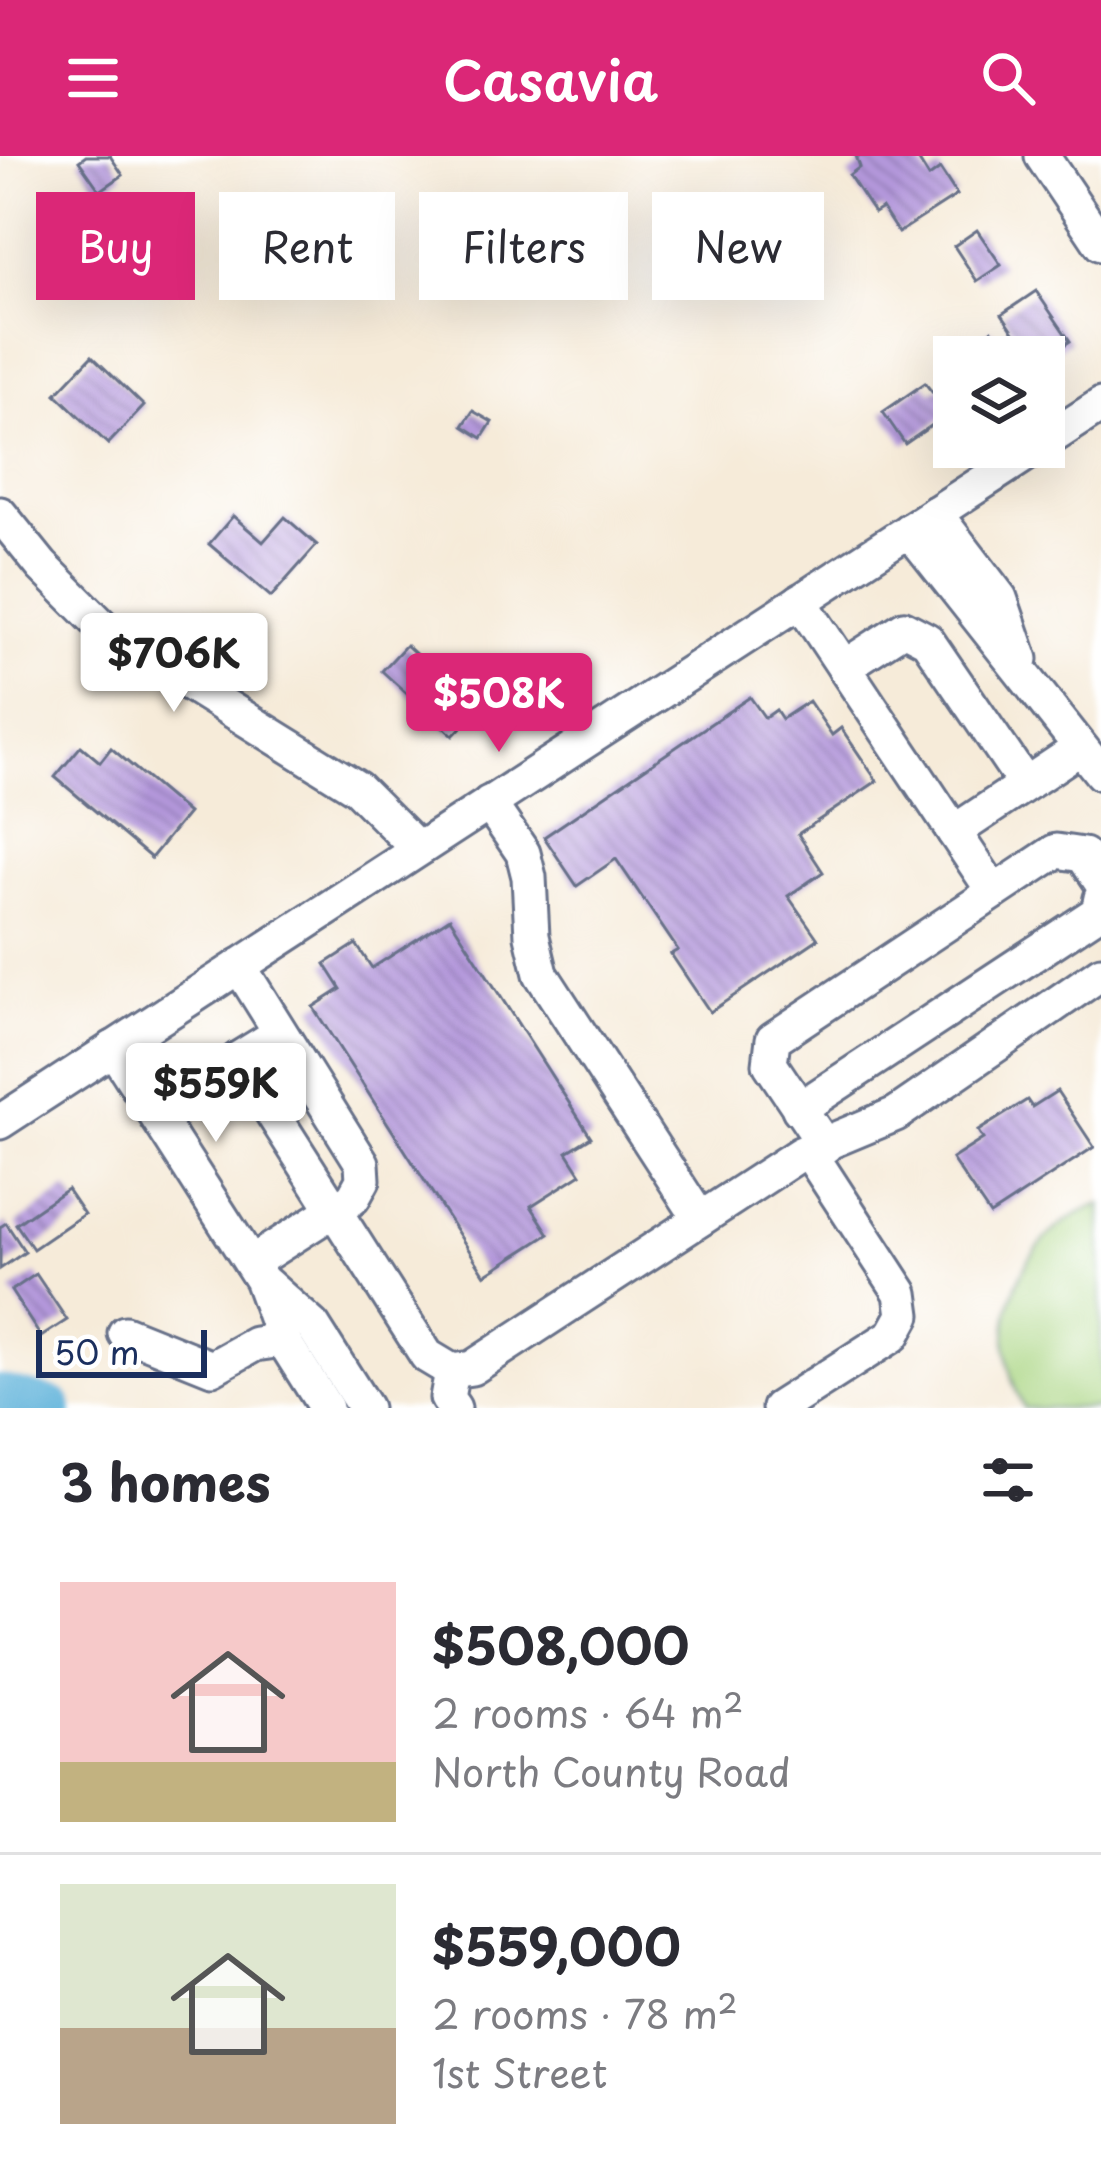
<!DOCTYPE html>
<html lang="en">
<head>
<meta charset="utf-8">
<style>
	:root { --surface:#fff; --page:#f7f7f7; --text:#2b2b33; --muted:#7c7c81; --line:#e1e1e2; --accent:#db2777 }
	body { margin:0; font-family:"Playpen Sans",sans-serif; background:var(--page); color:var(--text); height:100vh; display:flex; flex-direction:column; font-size:45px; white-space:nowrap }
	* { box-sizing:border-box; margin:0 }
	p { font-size:39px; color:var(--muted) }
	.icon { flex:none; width:66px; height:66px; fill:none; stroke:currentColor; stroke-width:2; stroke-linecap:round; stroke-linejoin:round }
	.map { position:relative; height:1252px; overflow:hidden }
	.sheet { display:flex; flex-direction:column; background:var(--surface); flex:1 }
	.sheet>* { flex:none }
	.guide { position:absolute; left:36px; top:36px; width:1029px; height:108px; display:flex; gap:24px }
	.fabs { position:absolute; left:933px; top:180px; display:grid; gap:24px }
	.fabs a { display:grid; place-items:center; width:132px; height:132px; border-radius:0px; background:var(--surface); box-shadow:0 12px 48px #0002; font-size:60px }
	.scale { position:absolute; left:36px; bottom:30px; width:171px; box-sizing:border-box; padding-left:12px; border:6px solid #1b2f5e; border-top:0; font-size:33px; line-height:42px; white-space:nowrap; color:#1b2f5e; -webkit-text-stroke:9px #fff; paint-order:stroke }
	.price { position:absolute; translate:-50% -102px; padding:0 27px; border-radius:12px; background:#fff; color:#222; font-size:39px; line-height:78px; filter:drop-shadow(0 3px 6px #0008) }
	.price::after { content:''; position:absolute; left:50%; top:72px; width:36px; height:27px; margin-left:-18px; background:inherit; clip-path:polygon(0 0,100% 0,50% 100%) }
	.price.on { background:var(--accent); color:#fff }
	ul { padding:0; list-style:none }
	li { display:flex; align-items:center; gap:36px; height:300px; padding:0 60px }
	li+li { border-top:3px solid var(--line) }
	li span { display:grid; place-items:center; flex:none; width:336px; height:240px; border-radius:0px; color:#555 }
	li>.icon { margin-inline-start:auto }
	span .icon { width:144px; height:144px; fill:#fffc; stroke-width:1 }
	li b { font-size:51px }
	h2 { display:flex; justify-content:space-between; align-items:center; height:144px; padding:0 60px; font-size:51px }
	.pill { padding:0 42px; border-radius:0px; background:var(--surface); box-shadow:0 12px 48px #0002; font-size:42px; line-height:108px }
	.pill.on { background:var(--accent); color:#fff }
	header { display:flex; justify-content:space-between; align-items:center; height:156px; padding:0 60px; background:var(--accent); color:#fff; font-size:54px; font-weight:600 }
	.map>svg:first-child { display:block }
	.pitch { fill:#a9d581; stroke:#628270; stroke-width:3 }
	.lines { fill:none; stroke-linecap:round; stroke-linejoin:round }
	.river { stroke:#5eb2da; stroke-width:42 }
	.building { fill:url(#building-back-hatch) }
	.minor-casing { stroke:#687189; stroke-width:39 }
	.minor { stroke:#fff; stroke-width:33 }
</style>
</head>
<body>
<header><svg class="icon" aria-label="menu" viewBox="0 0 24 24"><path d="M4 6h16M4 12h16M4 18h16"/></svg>Casavia<svg class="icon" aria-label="search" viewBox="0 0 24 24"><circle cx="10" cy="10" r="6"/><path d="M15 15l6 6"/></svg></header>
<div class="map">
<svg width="1101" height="1252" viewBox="0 0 1101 1252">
	<defs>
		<pattern id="building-back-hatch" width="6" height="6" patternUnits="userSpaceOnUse" patternTransform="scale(3)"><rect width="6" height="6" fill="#b498db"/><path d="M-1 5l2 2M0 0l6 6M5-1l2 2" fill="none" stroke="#927cb5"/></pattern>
	</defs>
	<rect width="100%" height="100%" fill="#fff"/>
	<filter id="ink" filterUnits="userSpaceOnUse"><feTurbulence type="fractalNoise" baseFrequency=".00833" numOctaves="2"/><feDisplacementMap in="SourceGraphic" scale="24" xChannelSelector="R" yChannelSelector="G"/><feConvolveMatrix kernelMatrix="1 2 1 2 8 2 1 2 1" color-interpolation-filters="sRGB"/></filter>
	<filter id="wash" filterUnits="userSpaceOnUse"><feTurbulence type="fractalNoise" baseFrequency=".004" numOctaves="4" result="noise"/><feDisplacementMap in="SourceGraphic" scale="48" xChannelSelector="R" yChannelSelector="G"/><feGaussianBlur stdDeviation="2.7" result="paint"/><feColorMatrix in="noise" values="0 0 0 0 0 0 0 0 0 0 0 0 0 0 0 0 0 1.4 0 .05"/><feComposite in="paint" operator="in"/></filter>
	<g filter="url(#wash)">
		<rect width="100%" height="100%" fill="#f6ebd9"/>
		<path class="pitch" d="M 1101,1048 L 1101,1252 L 1024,1252 C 982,1175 1016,1077 1101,1048 Z"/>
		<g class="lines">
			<polyline class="river" points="0,1239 52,1252"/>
		</g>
		<g id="blocks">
			<g class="building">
				<polygon points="86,0 110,0 123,19 100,35 79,5"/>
				<polygon points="856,0 916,0 929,21 940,13 957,39 898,77 882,52 874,57 849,19 860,11"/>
				<polygon points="977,74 1001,109 977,125 954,90"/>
				<polygon points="1036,135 1070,185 1044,203 1031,201 1002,158"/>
				<polygon points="992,174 1010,201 952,201"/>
				<polygon points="92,200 144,250 108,288 56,238"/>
				<polygon points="949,225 954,233 954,254 905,288 883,256 925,227 932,236"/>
				<polygon points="473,255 492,266 482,282 463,270"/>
				<polygon points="233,360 263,386 285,361 317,389 271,441 209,388"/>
				<polygon points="406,489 477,554 453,580 382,515"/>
				<polygon points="750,541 765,562 776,554 782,563 809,545 832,579 841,572 877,625 798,678 823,716 788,740 818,783 710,856 671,798 678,794 616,703 577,730 544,681"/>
				<polygon points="81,590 100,606 111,592 188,657 151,702 55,621"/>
				<polygon points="450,762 591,981 567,996 581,1018 531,1050 549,1078 485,1119 313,851 341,833 325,808 356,788 372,812"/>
				<polygon points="1057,935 1094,991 990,1059 952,1003 983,983 978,975 1027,944 1032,951"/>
				<polygon points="67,1033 84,1058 33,1093 16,1068"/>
				<polygon points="6,1067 25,1096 0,1113 0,1071"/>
				<polygon points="36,1118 67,1164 41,1181 11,1135"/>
			</g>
		</g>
	</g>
	<g filter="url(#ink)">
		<use href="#blocks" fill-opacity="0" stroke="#687189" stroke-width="3"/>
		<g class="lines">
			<defs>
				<g id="minor">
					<polyline points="1042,0 1101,88"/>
					<polyline points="1044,286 1101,249"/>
					<polyline points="935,357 1000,442 1021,503"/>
					<polyline points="0,358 42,410 111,479 357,632 418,693"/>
					<polyline points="909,374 1101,617"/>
					<polyline points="800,445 994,736"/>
					<polyline points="844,511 904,472 927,484 1025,628"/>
					<polyline points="489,647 523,697 529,721 532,780 541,818 700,1063"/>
					<polyline points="954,676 1080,592"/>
					<polyline points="239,810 362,1007 363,1024 353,1042 251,1107"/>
					<polyline points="280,877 238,903 427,1200 452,1215 472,1212 800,998 896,958 1101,817"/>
					<polyline points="113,892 261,1123 283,1184 326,1252"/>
					<polyline points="799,953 1098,756 1101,742"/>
					<polyline points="0,966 1037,291"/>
					<polyline points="825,990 770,908 773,883 1056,695 1083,699 1101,726"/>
					<polyline points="266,1128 313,1170 365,1252"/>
					<polyline points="125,1177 212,1212 255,1188 283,1184"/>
					<polyline points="452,1215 447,1242 454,1252"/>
					<polyline points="779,1252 893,1179 904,1159 901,1137 810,997"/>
				</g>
			</defs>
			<use href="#minor" class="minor-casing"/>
			<use href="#minor" class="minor"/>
		</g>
	</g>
</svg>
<div class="fabs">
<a><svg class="icon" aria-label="layers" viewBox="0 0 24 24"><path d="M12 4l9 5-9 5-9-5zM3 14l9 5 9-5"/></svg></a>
</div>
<div class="scale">50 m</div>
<b class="price" style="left:174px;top:559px">$706K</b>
<b class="price on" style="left:499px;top:599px">$508K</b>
<b class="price" style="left:216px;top:989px">$559K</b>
<div class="guide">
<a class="pill on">Buy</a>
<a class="pill">Rent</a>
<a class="pill">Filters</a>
<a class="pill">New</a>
</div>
</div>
<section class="sheet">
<h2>3 homes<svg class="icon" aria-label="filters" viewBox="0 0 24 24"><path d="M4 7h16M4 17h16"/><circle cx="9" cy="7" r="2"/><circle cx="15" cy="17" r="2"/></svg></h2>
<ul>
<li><span style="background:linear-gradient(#f6c9c9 75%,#c2b280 0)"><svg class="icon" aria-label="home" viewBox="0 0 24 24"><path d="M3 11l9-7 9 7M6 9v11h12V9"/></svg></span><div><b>$508,000</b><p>2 rooms · 64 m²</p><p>North County Road</p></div></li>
<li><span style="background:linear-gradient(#dfe7d0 60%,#b9a48a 0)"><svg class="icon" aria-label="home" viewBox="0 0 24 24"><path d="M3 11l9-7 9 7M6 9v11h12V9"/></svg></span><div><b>$559,000</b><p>2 rooms · 78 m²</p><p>1st Street</p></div></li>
</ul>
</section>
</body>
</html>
